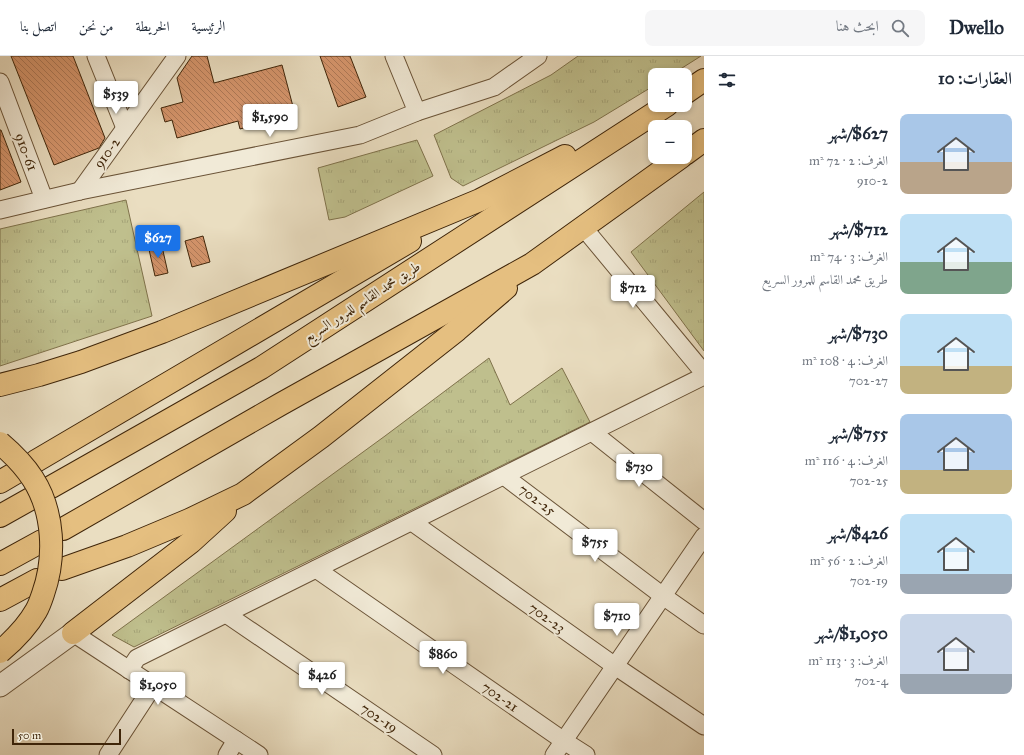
<!DOCTYPE html>
<html lang="ar">
<head>
<meta charset="utf-8">
<style>
	:root { --surface:#fff; --page:#f6f6f7; --text:#1f2937; --muted:#747a83; --line:#e0e1e3; --accent:#1a73e8 }
	body { margin:0; font-family:"IM FELL Great Primer",Amiri,serif; background:var(--page); color:var(--text); direction:rtl; height:100vh; display:flex; flex-direction:column; font-size:15px; white-space:nowrap }
	* { box-sizing:border-box; margin:0 }
	p { font-size:13px; color:var(--muted) }
	.icon { flex:none; width:22px; height:22px; fill:none; stroke:currentColor; stroke-width:2; stroke-linecap:round; stroke-linejoin:round }
	.map { position:relative; flex:1; overflow:hidden; direction:ltr }
	.drawer { display:flex; flex-direction:column; background:var(--surface); width:320px }
	.drawer>* { flex:none }
	.buttons { position:absolute; left:648px; top:12px; display:grid; gap:8px }
	.buttons a { display:grid; place-items:center; width:44px; height:44px; border-radius:8px; background:var(--surface); box-shadow:0 2px 6px #0003; font-size:20px }
	.scale { position:absolute; left:12px; bottom:10px; width:109px; box-sizing:border-box; padding-left:4px; border:2px solid #3f2509; border-top:0; font-size:11px; line-height:14px; white-space:nowrap; color:#3f2509; -webkit-text-stroke:3px #f1ead7; paint-order:stroke }
	.price { position:absolute; translate:-50% -34px; padding:0 9px; border-radius:4px; background:#fff; color:#222; font-size:13px; line-height:26px; filter:drop-shadow(0 1px 2px #0008) }
	.price::after { content:''; position:absolute; left:50%; top:24px; width:12px; height:9px; margin-left:-6px; background:inherit; clip-path:polygon(0 0,100% 0,50% 100%) }
	.price.on { background:var(--accent); color:#fff }
	ul { padding:0; list-style:none }
	li { display:flex; align-items:center; gap:12px; height:100px; padding:0 12px }
	li span { display:grid; place-items:center; flex:none; width:112px; height:80px; border-radius:8px; color:#555 }
	li>.icon { margin-inline-start:auto }
	span .icon { width:48px; height:48px; fill:#fffc; stroke-width:1 }
	li b { font-size:17px }
	h2 { display:flex; justify-content:space-between; align-items:center; height:48px; padding:0 12px; font-size:17px }
	header { display:flex; align-items:center; gap:24px; box-sizing:border-box; height:56px; padding:0 20px; background:var(--surface); border-bottom:1px solid var(--line) }
	header strong { font-size:19px }
	nav { display:flex; gap:22px; margin-inline-start:auto; font-size:14px }
	.search { width:280px; height:36px; background:var(--page); display:flex; align-items:center; gap:10px; box-sizing:border-box; padding:0 14px; border-radius:8px; color:var(--muted); font-size:15px }
	main { display:flex; flex:1; min-height:0 }
	.map>svg:first-child { display:block }
	.grass { fill:url(#grass-tufts); stroke:#7f724b }
	.building { fill:url(#building-back-hatch); stroke:#3f2509 }
	.lines { fill:none; stroke-linecap:round; stroke-linejoin:round }
	.minor-casing { stroke:#6a5337; stroke-width:19 }
	.tertiary-casing { stroke:#6a5337; stroke-width:23 }
	.motorway-casing { stroke:#3f2509; stroke-width:24 }
	.minor { stroke:#f1ead7; stroke-width:17 }
	.tertiary { stroke:#f1ead7; stroke-width:21 }
	.motorway { stroke:#e5bf80; stroke-width:22 }
	.motorway-bridge-casing { stroke:#3f2509; stroke-width:24; stroke-linecap:butt }
	.motorway-bridge { stroke:#e5bf80; stroke-width:22 }
	.labels { text-anchor:middle; dominant-baseline:central; stroke-width:4; stroke-linejoin:round; paint-order:stroke }
	.street-label { font-size:14px; fill:#3f2509; stroke:#f1ead7 }
</style>
</head>
<body>
<header>
<strong>Dwello</strong>
<div class="search"><svg class="icon" aria-label="search" viewBox="0 0 24 24"><circle cx="10" cy="10" r="6"/><path d="M15 15l6 6"/></svg>ابحث هنا</div>
<nav><a>الرئيسية</a><a>الخريطة</a><a>من نحن</a><a>اتصل بنا</a></nav>
</header>
<main>
<section class="drawer">
<h2>العقارات: 10<svg class="icon" aria-label="filters" viewBox="0 0 24 24"><path d="M4 7h16M4 17h16"/><circle cx="9" cy="7" r="2"/><circle cx="15" cy="17" r="2"/></svg></h2>
<ul>
<li><span style="background:linear-gradient(#a9c7e8 60%,#b9a48a 0)"><svg class="icon" aria-label="home" viewBox="0 0 24 24"><path d="M3 11l9-7 9 7M6 9v11h12V9"/></svg></span><div><b>$627/شهر</b><p>الغرف: 2 · 72 m²</p><p>910-2</p></div></li>
<li><span style="background:linear-gradient(#bfe0f5 60%,#7fa58c 0)"><svg class="icon" aria-label="home" viewBox="0 0 24 24"><path d="M3 11l9-7 9 7M6 9v11h12V9"/></svg></span><div><b>$712/شهر</b><p>الغرف: 3 · 74 m²</p><p>طريق محمد القاسم للمرور السريع</p></div></li>
<li><span style="background:linear-gradient(#bfe0f5 65%,#c2b280 0)"><svg class="icon" aria-label="home" viewBox="0 0 24 24"><path d="M3 11l9-7 9 7M6 9v11h12V9"/></svg></span><div><b>$730/شهر</b><p>الغرف: 4 · 108 m²</p><p>702-27</p></div></li>
<li><span style="background:linear-gradient(#a9c7e8 70%,#c2b280 0)"><svg class="icon" aria-label="home" viewBox="0 0 24 24"><path d="M3 11l9-7 9 7M6 9v11h12V9"/></svg></span><div><b>$755/شهر</b><p>الغرف: 4 · 116 m²</p><p>702-25</p></div></li>
<li><span style="background:linear-gradient(#bfe0f5 75%,#9aa5b1 0)"><svg class="icon" aria-label="home" viewBox="0 0 24 24"><path d="M3 11l9-7 9 7M6 9v11h12V9"/></svg></span><div><b>$426/شهر</b><p>الغرف: 2 · 56 m²</p><p>702-19</p></div></li>
<li><span style="background:linear-gradient(#c9d6e8 75%,#9aa5b1 0)"><svg class="icon" aria-label="home" viewBox="0 0 24 24"><path d="M3 11l9-7 9 7M6 9v11h12V9"/></svg></span><div><b>$1,050/شهر</b><p>الغرف: 3 · 113 m²</p><p>702-4</p></div></li>
</ul>
</section>
<div class="map">
<svg width="704" height="699" viewBox="0 0 704 699">
	<defs>
		<pattern id="grass-tufts" width="24" height="20" patternUnits="userSpaceOnUse"><rect width="24" height="20" fill="#bfbf8d"/><path d="M3 7l-1-3M5 7V3M7 7l1-3M15 17l-1-3M17 17v-4M19 17l1-3" fill="none" stroke="#a5a478"/></pattern>
		<pattern id="building-back-hatch" width="6" height="6" patternUnits="userSpaceOnUse"><rect width="6" height="6" fill="#d5956c"/><path d="M-1 5l2 2M0 0l6 6M5-1l2 2" fill="none" stroke="#ae7957"/></pattern>
	</defs>
	<rect width="100%" height="100%" fill="#eadec1"/>
	<filter id="stains"><feTurbulence type="fractalNoise" baseFrequency=".005" numOctaves="4"/><feColorMatrix values="0 0 0 0 .2 0 0 0 0 .09 0 0 0 0 .02 0 0 0 .5 -.17"/></filter>
	<radialGradient id="worn" r=".72"><stop offset=".6" stop-color="#630" stop-opacity="0"/><stop offset="1" stop-color="#630" stop-opacity=".3"/></radialGradient>
	<g class="grass">
		<polygon points="578,0 701,0 671,19 655,19 655,29 594,66 463,130 451,122 434,79 551,19"/>
		<polygon points="417,84 433,120 345,161 329,164 318,112"/>
		<polygon points="704,136 704,295 631,196"/>
		<polygon points="126,144 152,260 0,310 0,173"/>
		<polygon points="489,302 510,349 562,312 590,366 134,591 112,579 385,380"/>
	</g>
	<g class="building">
		<polygon points="11,0 73,0 105,82 99,92 54,109"/>
		<polygon points="192,0 207,0 214,27 282,9 295,58 240,73 238,65 177,82 172,64 165,66 161,52 183,46 177,22"/>
		<polygon points="320,0 350,0 366,41 338,51"/>
		<polygon points="0,74 1,74 21,126 0,134"/>
		<polygon points="203,180 210,206 192,211 185,185"/>
		<polygon points="161,186 168,217 155,220 148,189"/>
	</g>
	<g class="lines">
		<defs>
			<g id="minor">
				<polyline points="96,0 125,72"/>
				<polyline points="394,0 417,56"/>
				<polyline points="0,26 44,143"/>
				<polyline points="80,135 177,0"/>
				<polyline points="0,154 80,135 360,79 417,56 494,31 538,0"/>
				<polyline points="583,171 704,317"/>
				<polyline points="592,376 704,465"/>
				<polyline points="504,420 663,540 704,569"/>
				<polyline points="412,466 615,610 704,670"/>
				<polyline points="316,513 564,685 586,699"/>
				<polyline points="226,558 433,699"/>
				<polyline points="73,577 259,699"/>
				<polyline points="129,614 137,602 704,320"/>
				<polyline points="108,699 153,630"/>
				<polyline points="227,699 236,684"/>
				<polyline points="554,699 704,480"/>
			</g>
			<polyline id="tertiary" points="0,630 73,577"/>
			<g id="motorway">
				<polyline points="685,37 704,24"/>
				<polyline points="685,98 704,84"/>
				<polyline points="0,329 39,319 81,306 162,276 480,144 565,100"/>
				<polyline points="36,405 410,185"/>
				<polyline points="0,426 17,416"/>
				<polyline points="51,431 261,312 667,49"/>
				<polyline points="0,460 32,442"/>
				<polyline points="63,473 281,348 532,208 681,101"/>
				<polyline points="0,508 42,485"/>
				<polyline points="62,513 127,490 189,464 243,438 321,381 457,274 506,232"/>
				<polyline points="0,544 37,524"/>
				<polyline points="73,577 191,486 225,455"/>
			</g>
		</defs>
		<use href="#minor" class="minor-casing"/>
		<use href="#tertiary" class="tertiary-casing"/>
		<use href="#motorway" class="motorway-casing"/>
		<use href="#minor" class="minor"/>
		<use href="#tertiary" class="tertiary"/>
		<use href="#motorway" class="motorway"/>
		<defs>
			<path id="motorway-bridge" d="M 0,387 C 13,398 24,409 33,423 C 54,456 56,501 43,538 C 41,544 39,550 36,555 C 27,571 14,584 0,596"/>
		</defs>
		<use href="#motorway-bridge" class="motorway-bridge-casing"/>
		<use href="#motorway-bridge" class="motorway-bridge"/>
	</g>
	<g class="labels">
		<g class="street-label">
			<text transform="translate(26 96) rotate(69)">910-61</text>
			<text transform="translate(107 97) rotate(-54)">910-2</text>
			<text transform="translate(362 246) rotate(-33)">طريق محمد القاسم للمرور السريع</text>
			<text transform="translate(537 444) rotate(37)">702-25</text>
			<text transform="translate(547 562) rotate(36)">702-23</text>
			<text transform="translate(500 641) rotate(35)">702-21</text>
			<text transform="translate(379 662) rotate(34)">702-19</text>
		</g>
	</g>
	<rect width="100%" height="100%" filter="url(#stains)"/>
	<rect width="100%" height="100%" fill="url(#worn)"/>
</svg>
<div class="buttons">
<a>+</a>
<a>−</a>
</div>
<div class="scale">50 m</div>
<b class="price" style="left:116px;top:59px">$539</b>
<b class="price" style="left:270px;top:82px">$1,590</b>
<b class="price on" style="left:158px;top:203px">$627</b>
<b class="price" style="left:633px;top:253px">$712</b>
<b class="price" style="left:639px;top:432px">$730</b>
<b class="price" style="left:595px;top:507px">$755</b>
<b class="price" style="left:617px;top:581px">$710</b>
<b class="price" style="left:443px;top:619px">$860</b>
<b class="price" style="left:322px;top:640px">$426</b>
<b class="price" style="left:158px;top:650px">$1,050</b>
</div>
</main>
</body>
</html>
